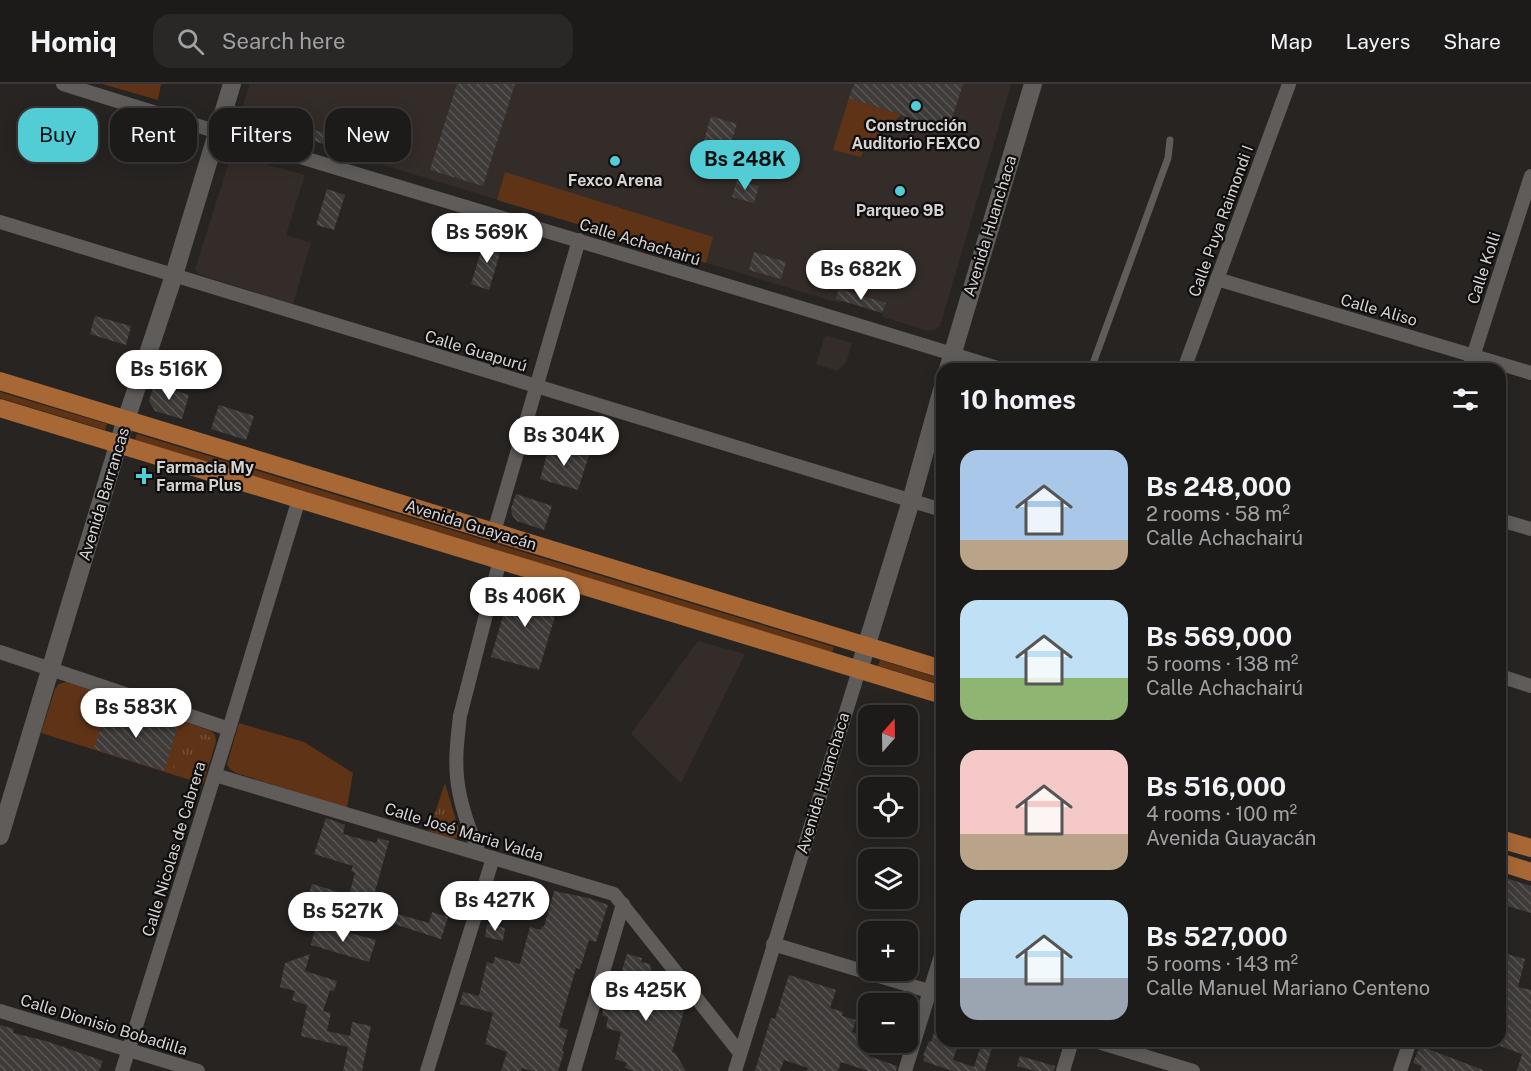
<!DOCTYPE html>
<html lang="en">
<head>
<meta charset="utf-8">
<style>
	:root { --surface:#1d1b1a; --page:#2a2827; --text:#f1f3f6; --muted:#a0a1a2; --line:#3b3939; --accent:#52ccd5 }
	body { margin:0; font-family:"Public Sans",sans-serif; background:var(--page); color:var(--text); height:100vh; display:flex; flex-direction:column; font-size:22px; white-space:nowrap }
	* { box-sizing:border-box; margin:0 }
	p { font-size:20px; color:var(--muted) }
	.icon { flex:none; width:33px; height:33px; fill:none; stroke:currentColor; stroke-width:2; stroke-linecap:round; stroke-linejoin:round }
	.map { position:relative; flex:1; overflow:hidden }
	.panel { position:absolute; left:936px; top:279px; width:570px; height:684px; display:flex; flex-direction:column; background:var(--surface); border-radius:18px; box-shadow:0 3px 15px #0003,0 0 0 2px var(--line) }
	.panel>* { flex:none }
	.top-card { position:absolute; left:18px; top:24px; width:570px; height:54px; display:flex; gap:12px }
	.needle { width:39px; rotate:20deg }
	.controls { position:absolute; left:858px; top:621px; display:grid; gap:12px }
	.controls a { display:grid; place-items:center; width:60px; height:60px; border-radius:12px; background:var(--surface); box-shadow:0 3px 15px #0003,0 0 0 2px var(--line); font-size:30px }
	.price { position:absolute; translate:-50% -51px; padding:0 14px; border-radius:21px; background:#fff; color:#222; font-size:20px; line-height:39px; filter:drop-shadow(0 2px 3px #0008) }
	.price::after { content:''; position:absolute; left:50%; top:36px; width:18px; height:14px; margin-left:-9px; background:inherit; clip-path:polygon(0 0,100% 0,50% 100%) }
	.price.active { background:var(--accent); color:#111 }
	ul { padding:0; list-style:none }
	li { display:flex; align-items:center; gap:18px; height:150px; padding:0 24px }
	li span { display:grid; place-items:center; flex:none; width:168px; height:120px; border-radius:18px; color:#555 }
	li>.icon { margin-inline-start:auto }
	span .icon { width:72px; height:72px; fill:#fffc; stroke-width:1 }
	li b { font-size:26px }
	h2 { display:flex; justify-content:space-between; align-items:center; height:72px; padding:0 24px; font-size:26px }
	.chip { padding:0 21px; border-radius:18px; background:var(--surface); box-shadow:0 3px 15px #0003,0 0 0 2px var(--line); font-size:21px; line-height:54px }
	.chip.active { background:var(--accent); color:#111 }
	header { display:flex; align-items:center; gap:36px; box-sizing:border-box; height:84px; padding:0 30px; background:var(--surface); border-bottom:2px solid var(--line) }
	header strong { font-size:28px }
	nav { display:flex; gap:33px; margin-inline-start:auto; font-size:21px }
	.search { width:420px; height:54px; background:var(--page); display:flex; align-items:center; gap:15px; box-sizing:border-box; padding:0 21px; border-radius:18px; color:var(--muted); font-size:22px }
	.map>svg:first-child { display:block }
	.built { fill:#342c28 }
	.grass { fill:#5f3416 }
	.park { fill:url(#park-tufts) }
	.building { fill:url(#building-back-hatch) }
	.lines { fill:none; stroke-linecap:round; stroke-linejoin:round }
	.service { stroke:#5f5c5a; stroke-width:7 }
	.minor { stroke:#5f5c5a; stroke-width:14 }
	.tertiary { stroke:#5f5c5a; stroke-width:18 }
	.primary { stroke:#a86836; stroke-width:18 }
	.poi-dot { fill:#52ccd5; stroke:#0f0d0d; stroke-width:2 }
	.labels { text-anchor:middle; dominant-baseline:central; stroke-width:4.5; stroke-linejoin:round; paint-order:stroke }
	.poi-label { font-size:16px; font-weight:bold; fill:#d6d4d3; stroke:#0f0d0d }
	.street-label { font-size:16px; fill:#d6d4d3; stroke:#0f0d0d }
</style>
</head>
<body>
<header>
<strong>Homiq</strong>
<div class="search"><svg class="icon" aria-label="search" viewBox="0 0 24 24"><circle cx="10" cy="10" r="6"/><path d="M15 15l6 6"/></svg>Search here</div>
<nav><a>Map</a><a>Layers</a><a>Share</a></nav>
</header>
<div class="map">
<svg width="1531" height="987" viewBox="0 0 1531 987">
	<defs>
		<pattern id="park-tufts" width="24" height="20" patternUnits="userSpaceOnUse" patternTransform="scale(1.5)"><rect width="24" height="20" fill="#5f3416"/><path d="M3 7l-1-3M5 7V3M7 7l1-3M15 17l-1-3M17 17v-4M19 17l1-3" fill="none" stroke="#755037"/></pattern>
		<pattern id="building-back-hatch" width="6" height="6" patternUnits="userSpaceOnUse" patternTransform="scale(1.5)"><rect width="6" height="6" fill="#3e3b39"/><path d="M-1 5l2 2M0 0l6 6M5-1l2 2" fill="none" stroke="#595655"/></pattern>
	</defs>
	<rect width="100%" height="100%" fill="#272422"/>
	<g class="built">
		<polygon points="250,0 1009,0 1011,1 940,242 934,246 928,247 883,233 883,224 846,212 844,217 839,219 350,71 348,68 307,49 306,55 298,56 248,40 242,34 241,27"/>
		<polygon points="234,71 305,91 286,151 311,159 293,220 198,190 195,185 230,75"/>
		<polygon points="825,251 852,259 846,279 837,287 816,280"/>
		<polygon points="698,557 745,570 681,699 631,650"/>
	</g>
	<g class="grass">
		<polygon points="102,0 161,0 158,16"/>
		<polygon points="849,14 901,31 865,63 861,73 833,66"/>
		<polygon points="505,88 713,153 706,179 497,116"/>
		<polygon points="0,308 107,340 105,346 0,314"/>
		<polygon points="137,350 834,563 832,569 135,356"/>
		<polygon points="880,576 942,595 942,601 878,582"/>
		<polygon points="67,598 211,647 215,651 216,658 203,700 41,649 55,605 59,600"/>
		<polygon points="239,639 304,658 353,689 347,724 236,689 230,685 227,680"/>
	</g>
	<g class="park">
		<polygon points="186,644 207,651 211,654 199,692 173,684"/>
		<polygon points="445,699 459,747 458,754 453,755 429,747"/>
	</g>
	<g class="building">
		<polygon points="457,0 515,0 483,102 430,86"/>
		<polygon points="854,0 963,0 948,46 849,14"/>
		<polygon points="711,32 737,40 721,92 696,85"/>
		<polygon points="305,43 351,58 348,68 302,53"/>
		<polygon points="737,96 759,102 754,119 732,113"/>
		<polygon points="327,105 345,111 334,146 316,141"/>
		<polygon points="485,154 503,159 489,206 471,200"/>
		<polygon points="754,168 786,178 781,195 749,186"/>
		<polygon points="839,205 886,219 882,229 836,215"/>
		<polygon points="95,232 131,242 126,261 90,250"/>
		<polygon points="154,300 189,311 182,335 155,327 149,317"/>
		<polygon points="219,321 254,332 246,356 211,345"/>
		<polygon points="550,359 589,371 578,406 540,395"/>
		<polygon points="516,410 552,422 544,446 517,437 512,431 511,424"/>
		<polygon points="512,501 560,515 539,586 491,573"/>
		<polygon points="107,623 177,644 164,687 94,665"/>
		<polygon points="326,734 345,741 343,750 376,759 378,754 389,757 368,833 307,815 312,800 349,811 355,789 351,787 353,782 314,770"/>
		<polygon points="1500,792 1531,802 1531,829 1500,820"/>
		<polygon points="554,807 588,814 608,821 596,858 589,856 580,885 576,884 559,943 568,946 562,967 564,968 558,987 532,987 522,984 521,987 501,987 507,968 485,960 493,929 460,920 463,908 479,912 487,878 493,880 495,873 520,880 530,843 541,846 542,842 544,843"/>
		<polygon points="432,828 448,833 441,855 391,839 394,829 429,839"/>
		<polygon points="316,840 376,856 369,878 311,861"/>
		<polygon points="487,840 505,844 503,857 485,853"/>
		<polygon points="1500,868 1525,875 1518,903 1531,906 1531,987 1517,987 1522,970 1500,962"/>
		<polygon points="310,870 305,887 337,897 334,907 330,906 323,927 331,929 327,947 350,952 352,938 371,942 362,987 343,987 348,963 301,952 307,921 292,916 295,907 280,903 285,879"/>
		<polygon points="627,870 642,874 641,878 650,880 651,886 674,908 669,923 684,927 672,968 675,969 686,987 634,987 625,984 627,979 615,975 621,948 606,944 608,933 602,931 604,921 629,928 637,901 619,896"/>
		<polygon points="789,891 836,906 830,924 843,928 842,932 856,936 852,948 868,954 868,958 873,958 869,972 897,982 896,987 868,987 841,978 838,987 807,987 808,984 784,976 780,987 755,987 771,934 775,935"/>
		<polygon points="940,930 942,930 942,957 959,957 953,976 974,983 982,957 994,957 985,987 953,987 923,977 925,972 923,972 929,957 931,958"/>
		<polygon points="0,941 14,945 13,949 46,957 103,977 99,987 0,987"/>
		<polygon points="1420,962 1483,986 1483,987 1420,987 1422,982 1413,979"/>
		<polygon points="1020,972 1055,982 1054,987 1035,987 1017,982"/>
	</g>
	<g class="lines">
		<polyline class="service" points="1091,285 1168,74 1170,56"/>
		<g class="minor">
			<path d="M 63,0 C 375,98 689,188 1001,285"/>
			<polyline points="0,138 942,426"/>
			<polyline points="1217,195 1531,289"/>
			<polyline points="1184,285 1289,0"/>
			<polyline points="1469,285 1531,92"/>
			<polyline points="1500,436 1531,445"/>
			<polyline points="494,448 579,156"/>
			<polyline points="0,568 229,645"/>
			<polyline points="1500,592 1531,602"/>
			<polyline points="215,691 614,810 740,969"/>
			<path d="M 479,769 C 471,749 463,729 459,707 C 454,682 457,657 460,632 L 500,476"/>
			<polyline points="773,860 942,911"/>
			<polyline points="0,927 198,987"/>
			<polyline points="1095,957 1193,987"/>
			<polyline points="122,987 229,645 299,415"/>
			<polyline points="427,987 493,774"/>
			<polyline points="574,987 623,820"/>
			<polyline points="735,987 859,586"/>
			<polyline points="905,987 942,868"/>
			<polyline points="1063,987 1072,957"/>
			<polyline points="1400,987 1410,957"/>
		</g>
		<g class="tertiary">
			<polyline points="948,285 1033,0"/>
			<polyline points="859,586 911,417 942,306"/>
			<polyline points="0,752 122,348 174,191 232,0"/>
		</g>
		<g class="primary">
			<polyline points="0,297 942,585"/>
			<polyline points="0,324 942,611"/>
			<polyline points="1500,755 1531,764"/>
			<polyline points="1500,778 1531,788"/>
		</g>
	</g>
	<g class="poi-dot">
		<circle cx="916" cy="22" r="6"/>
		<circle cx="615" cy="77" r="6"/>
		<circle cx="900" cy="107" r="6"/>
		<path d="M141 383h6v6h6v6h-6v6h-6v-6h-6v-6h6z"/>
	</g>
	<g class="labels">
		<g class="poi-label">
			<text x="916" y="41">Construcción<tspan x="916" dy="18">Auditorio FEXCO</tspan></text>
			<text x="615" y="96">Fexco Arena</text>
			<text x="900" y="126">Parqueo 9B</text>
			<text x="156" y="383" text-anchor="start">Farmacia My<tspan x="156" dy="18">Farma Plus</tspan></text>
		</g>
		<g class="street-label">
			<text transform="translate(1221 137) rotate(-70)">Calle Puya Raimondi I</text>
			<text transform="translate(990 142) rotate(-73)">Avenida Huanchaca</text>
			<text transform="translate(640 158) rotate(17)">Calle Achachairú</text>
			<text transform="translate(1484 184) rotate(-72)">Calle Kolli</text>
			<text transform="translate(1379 226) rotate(16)">Calle Aliso</text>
			<text transform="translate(476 267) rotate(17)">Calle Guapurú</text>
			<text transform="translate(104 410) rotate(-73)">Avenida Barrancas</text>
			<text transform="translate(471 441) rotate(17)">Avenida Guayacán</text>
			<text transform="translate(823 699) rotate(-73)">Avenida Huanchaca</text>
			<text transform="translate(464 748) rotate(17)">Calle José Maria Valda</text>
			<text transform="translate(174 765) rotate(-73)">Calle Nicolas de Cabrera</text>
			<text transform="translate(104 941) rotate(17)">Calle Dionisio Bobadilla</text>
		</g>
	</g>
</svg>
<div class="controls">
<a><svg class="needle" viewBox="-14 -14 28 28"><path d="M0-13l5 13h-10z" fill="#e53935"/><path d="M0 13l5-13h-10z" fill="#a0a1a2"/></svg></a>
<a><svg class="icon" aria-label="locate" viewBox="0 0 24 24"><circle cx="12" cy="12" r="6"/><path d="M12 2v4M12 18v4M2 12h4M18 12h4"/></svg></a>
<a><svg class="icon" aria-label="layers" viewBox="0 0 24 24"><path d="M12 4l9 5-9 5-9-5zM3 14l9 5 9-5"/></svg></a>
<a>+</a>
<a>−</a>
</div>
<b class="price active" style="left:745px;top:107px">Bs 248K</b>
<b class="price" style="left:487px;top:180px">Bs 569K</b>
<b class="price" style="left:861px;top:217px">Bs 682K</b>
<b class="price" style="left:169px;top:317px">Bs 516K</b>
<b class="price" style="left:564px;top:383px">Bs 304K</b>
<b class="price" style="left:525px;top:544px">Bs 406K</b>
<b class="price" style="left:136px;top:655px">Bs 583K</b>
<b class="price" style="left:495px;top:848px">Bs 427K</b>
<b class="price" style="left:343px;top:859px">Bs 527K</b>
<b class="price" style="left:646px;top:938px">Bs 425K</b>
<div class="top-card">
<a class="chip active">Buy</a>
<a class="chip">Rent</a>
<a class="chip">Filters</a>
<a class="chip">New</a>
</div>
<section class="panel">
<h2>10 homes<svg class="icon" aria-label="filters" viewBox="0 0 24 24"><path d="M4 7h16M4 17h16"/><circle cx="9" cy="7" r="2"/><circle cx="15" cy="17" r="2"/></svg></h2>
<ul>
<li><span style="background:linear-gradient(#a9c7e8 75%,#b9a48a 0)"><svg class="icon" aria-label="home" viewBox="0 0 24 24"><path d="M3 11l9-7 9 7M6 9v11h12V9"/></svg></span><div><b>Bs 248,000</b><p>2 rooms · 58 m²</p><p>Calle Achachairú</p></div></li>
<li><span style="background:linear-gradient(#bfe0f5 65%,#8fb573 0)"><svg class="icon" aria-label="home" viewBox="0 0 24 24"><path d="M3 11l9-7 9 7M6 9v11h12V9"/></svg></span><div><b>Bs 569,000</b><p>5 rooms · 138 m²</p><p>Calle Achachairú</p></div></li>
<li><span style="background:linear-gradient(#f6c9c9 70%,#b9a48a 0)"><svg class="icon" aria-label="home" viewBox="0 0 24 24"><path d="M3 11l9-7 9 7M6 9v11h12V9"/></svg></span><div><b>Bs 516,000</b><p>4 rooms · 100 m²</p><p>Avenida Guayacán</p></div></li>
<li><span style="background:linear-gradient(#bfe0f5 65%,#9aa5b1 0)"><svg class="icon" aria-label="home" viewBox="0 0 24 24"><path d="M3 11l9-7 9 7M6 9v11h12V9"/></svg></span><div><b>Bs 527,000</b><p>5 rooms · 143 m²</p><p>Calle Manuel Mariano Centeno</p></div></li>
</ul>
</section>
</div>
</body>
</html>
